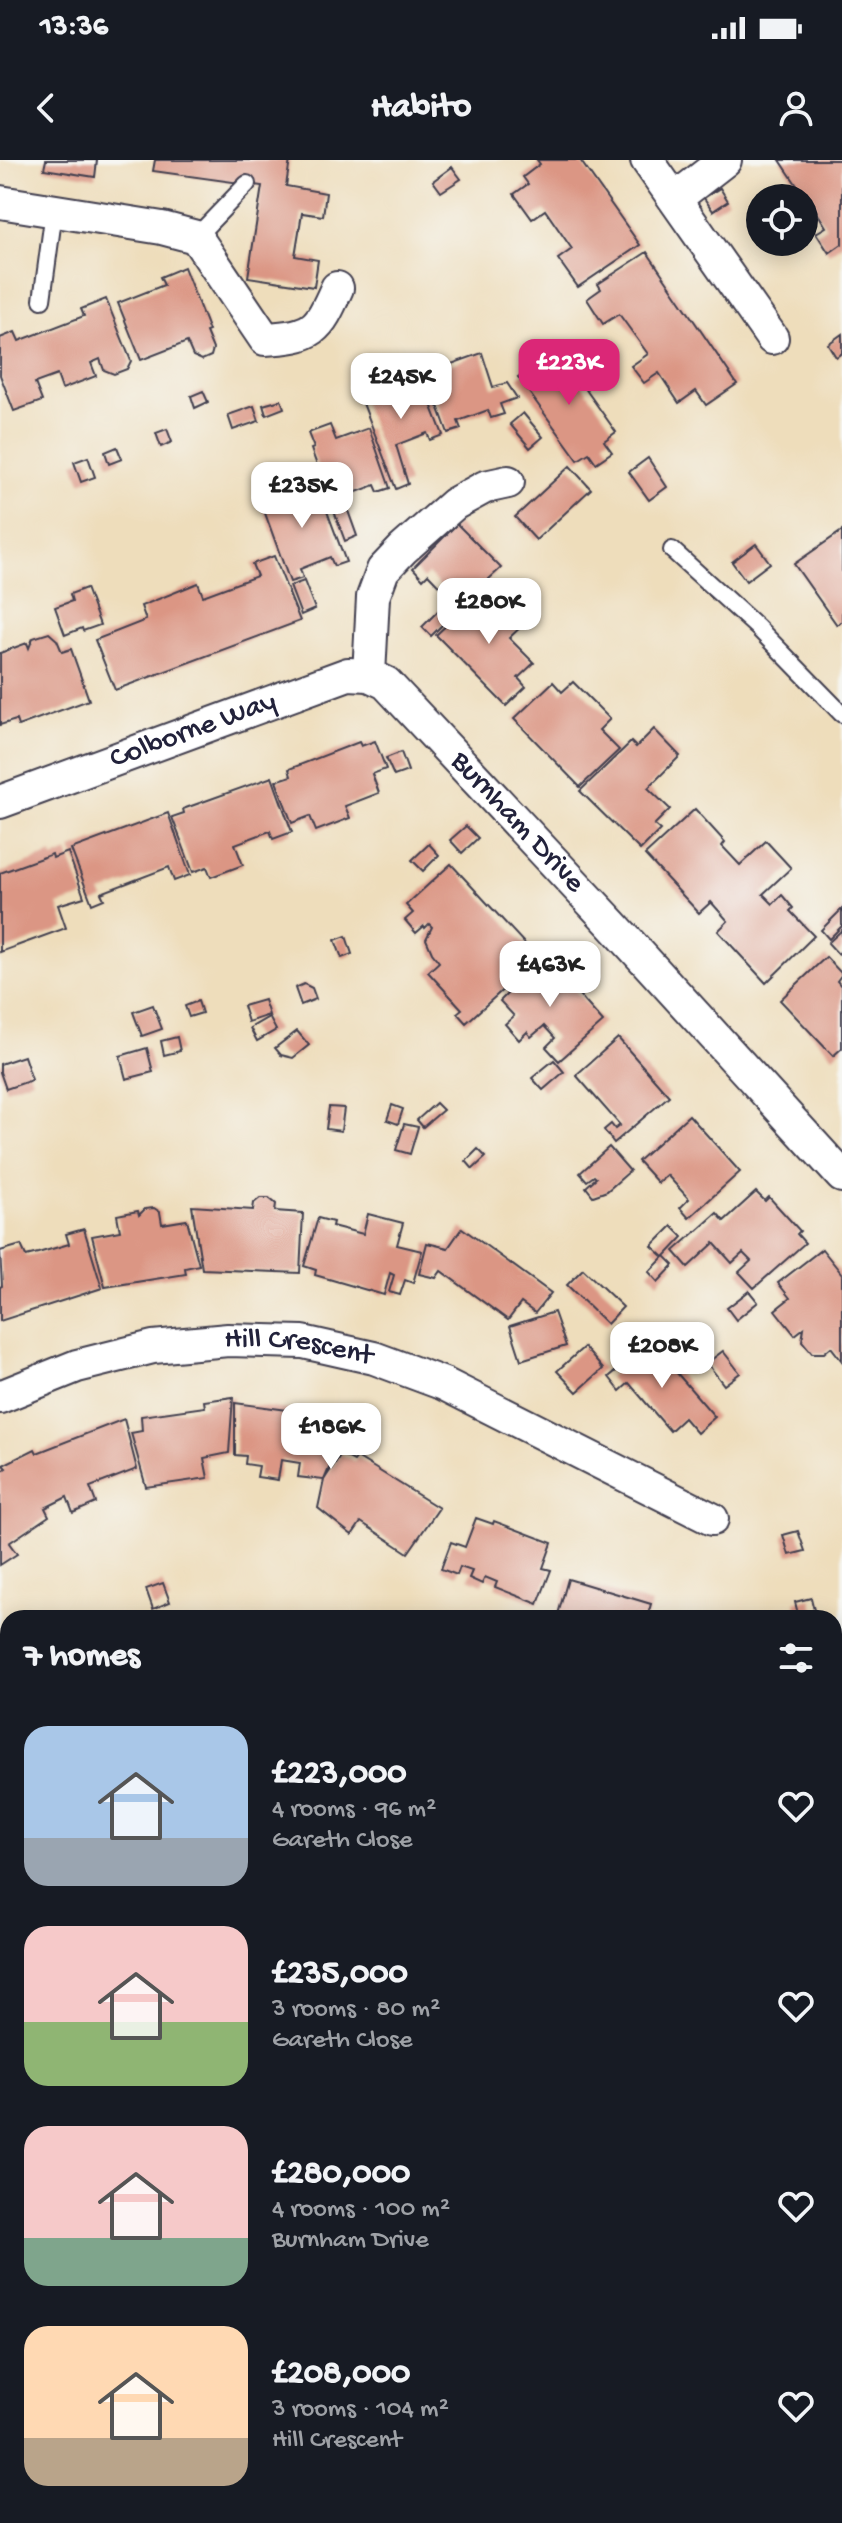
<!DOCTYPE html>
<html lang="en">
<head>
<meta charset="utf-8">
<style>
	:root { --surface:#171b24; --page:#20242c; --text:#f1f3f6; --muted:#9ea1a6; --accent:#db2777 }
	body { margin:0; font-family:"Gochi Hand",sans-serif; background:var(--page); color:var(--text); height:100vh; display:flex; flex-direction:column; font-size:30px; white-space:nowrap }
	* { box-sizing:border-box; margin:0 }
	p { font-size:26px; color:var(--muted) }
	.icon { flex:none; width:44px; height:44px; fill:none; stroke:currentColor; stroke-width:2; stroke-linecap:round; stroke-linejoin:round }
	.map { position:relative; flex:1; overflow:hidden }
	.drawer { position:absolute; left:0px; top:1450px; width:842px; height:914px; display:flex; flex-direction:column; background:var(--surface); border-radius:24px 24px 0 0; box-shadow:0 4px 20px #0003 }
	.drawer>* { flex:none }
	.tools { position:absolute; left:746px; top:24px; display:grid; gap:16px }
	.tools a { display:grid; place-items:center; width:72px; height:72px; border-radius:50%; background:var(--surface); box-shadow:0 4px 20px #0003; font-size:40px }
	.price { position:absolute; translate:-50% -68px; padding:0 18px; border-radius:16px; background:#fff; color:#222; font-size:26px; line-height:52px; filter:drop-shadow(0 2px 4px #0008) }
	.price::after { content:''; position:absolute; left:50%; top:48px; width:24px; height:18px; margin-left:-12px; background:inherit; clip-path:polygon(0 0,100% 0,50% 100%) }
	.price.on { background:var(--accent); color:#fff }
	ul { padding:0; list-style:none }
	li { display:flex; align-items:center; gap:24px; height:200px; padding:0 24px }
	li span { display:grid; place-items:center; flex:none; width:224px; height:160px; border-radius:24px; color:#555 }
	li>.icon { margin-inline-start:auto }
	span .icon { width:96px; height:96px; fill:#fffc; stroke-width:1 }
	li b { font-size:34px }
	h2 { display:flex; justify-content:space-between; align-items:center; height:96px; padding:0 24px; font-size:34px }
	.status { display:flex; justify-content:space-between; align-items:center; height:56px; padding:0 40px; background:var(--surface); direction:ltr }
	.status svg { height:22px; fill:currentColor }
	header { display:flex; justify-content:space-between; align-items:center; height:104px; padding:0 24px; background:var(--surface); font-size:36px; font-weight:800 }
	.map>svg:first-child { display:block }
	.building { fill:#db9684 }
	.lines { fill:none; stroke-linecap:round; stroke-linejoin:round }
	.lane-casing { stroke:#413e4e; stroke-width:20 }
	.street-casing { stroke:#413e4e; stroke-width:36 }
	.lane { stroke:#fff; stroke-width:16 }
	.street { stroke:#fff; stroke-width:32 }
	.labels { text-anchor:middle; dominant-baseline:central; stroke-width:7; stroke-linejoin:round; paint-order:stroke }
	.street-label { font-size:30px; fill:#22223b; stroke:#f6f6f2 }
</style>
</head>
<body>
<div class="status"><b>13:36</b><svg viewBox="0 0 49 12"><path d="M0 12V9h3v3zM5 12V6h3v6zM10 12V3h3v9zM15 12V0h3v12zM26 1h20v11H26zM47 4h2v5h-2z"/></svg></div>
<header><svg class="icon" aria-label="back" viewBox="0 0 24 24"><path d="M15 5l-7 7 7 7"/></svg>Habito<svg class="icon" aria-label="person" viewBox="0 0 24 24"><circle cx="12" cy="8" r="4"/><path d="M4 21q1-7 8-7t8 7"/></svg></header>
<div class="map">
<svg width="842" height="2363" viewBox="0 0 842 2363">
	<rect width="100%" height="100%" fill="#f6f6f2"/>
	<filter id="ink" filterUnits="userSpaceOnUse"><feTurbulence type="fractalNoise" baseFrequency=".0125" numOctaves="2"/><feDisplacementMap in="SourceGraphic" scale="16" xChannelSelector="R" yChannelSelector="G"/><feConvolveMatrix kernelMatrix="1 2 1 2 8 2 1 2 1" color-interpolation-filters="sRGB"/></filter>
	<filter id="wash" filterUnits="userSpaceOnUse"><feTurbulence type="fractalNoise" baseFrequency=".006" numOctaves="4" result="noise"/><feDisplacementMap in="SourceGraphic" scale="32" xChannelSelector="R" yChannelSelector="G"/><feGaussianBlur stdDeviation="1.8" result="paint"/><feColorMatrix in="noise" values="0 0 0 0 0 0 0 0 0 0 0 0 0 0 0 0 0 1.4 0 .05"/><feComposite in="paint" operator="in"/></filter>
	<g filter="url(#wash)">
		<rect width="100%" height="100%" fill="#edb"/>
		<g id="blocks">
			<g class="building">
				<polygon points="46,0 97,0 95,17 44,9"/>
				<polygon points="155,0 290,0 286,26 326,33 323,56 302,53 295,96 318,100 314,127 248,117 262,26 153,11"/>
				<polygon points="537,0 580,0 640,85 578,127 558,99 572,89 545,50 532,59 514,34 528,24 523,17 540,4"/>
				<polygon points="780,0 842,0 842,84 829,93 816,73 826,67 813,46 804,53 804,38 789,38 787,35 798,27"/>
				<polygon points="452,7 461,19 441,32 433,21"/>
				<polygon points="720,28 728,41 713,51 704,38"/>
				<polygon points="647,92 737,224 706,245 696,231 679,243 659,213 644,223 631,206 648,194 619,154 603,164 587,139 601,129 598,124"/>
				<polygon points="184,107 209,171 206,172 213,189 211,196 202,200 193,196 187,182 141,200 118,143 164,125 160,117"/>
				<polygon points="106,139 131,201 127,209 114,214 104,210 100,199 91,203 96,216 62,229 57,215 35,223 42,241 14,251 0,215 0,178 15,172 19,181 84,156 81,149"/>
				<polygon points="842,174 842,193 836,197 828,184"/>
				<polygon points="557,189 616,272 604,281 612,292 596,303 589,293 578,300 518,217"/>
				<polygon points="482,193 493,227 507,223 517,238 500,244 504,254 491,258 488,250 472,256 458,261 461,269 448,273 426,213"/>
				<polygon points="420,216 443,275 430,280 427,273 396,285 408,324 396,329 361,238"/>
				<polygon points="203,231 208,242 195,248 191,236"/>
				<polygon points="281,240 284,248 266,255 263,245"/>
				<polygon points="254,246 259,261 233,270 228,255"/>
				<polygon points="523,253 543,277 530,288 510,264"/>
				<polygon points="330,265 336,280 369,268 390,328 378,332 375,325 343,337 357,376 345,381 311,289 314,288 308,273"/>
				<polygon points="167,269 172,282 161,287 156,273"/>
				<polygon points="117,287 122,299 109,304 105,292"/>
				<polygon points="88,297 95,317 81,322 74,302"/>
				<polygon points="648,298 667,327 649,340 629,312"/>
				<polygon points="570,306 591,329 536,380 515,357"/>
				<polygon points="316,322 346,402 334,406 330,397 300,409 303,418 290,422 261,342"/>
				<polygon points="457,364 501,408 454,451 447,443 452,439 428,414 423,419 413,408"/>
				<polygon points="842,371 842,461 837,465 794,404"/>
				<polygon points="756,384 770,403 746,421 732,402"/>
				<polygon points="274,396 300,461 115,530 95,480 146,460 141,446 198,423 203,436 257,416 252,404"/>
				<polygon points="304,421 315,449 301,455 290,426"/>
				<polygon points="86,428 100,465 83,471 82,468 65,475 55,447 72,441 70,434"/>
				<polygon points="486,428 499,442 486,455 493,462 509,447 525,463 509,478 534,503 518,518 526,527 506,546 436,475"/>
				<polygon points="443,446 452,455 431,476 422,467"/>
				<polygon points="49,473 57,480 62,492 71,489 89,540 18,566 16,560 0,565 0,493 27,483 29,488 33,478"/>
				<polygon points="553,522 562,532 573,522 610,559 599,570 619,590 580,627 514,559"/>
				<polygon points="654,569 680,596 648,628 670,649 654,665 660,670 640,690 580,631 631,582 636,587"/>
				<polygon points="375,581 386,609 372,614 379,633 345,646 350,658 316,671 310,656 292,663 276,621 291,616 289,609 359,582 361,586"/>
				<polygon points="401,592 408,611 394,616 386,598"/>
				<polygon points="272,617 292,672 273,679 270,671 235,684 243,705 211,717 207,707 193,712 172,657 184,653 183,649"/>
				<polygon points="695,649 725,682 722,686 740,705 766,681 791,708 763,734 773,744 782,735 793,748 790,751 814,776 766,823 718,771 728,761 711,742 699,753 645,695"/>
				<polygon points="168,653 190,715 174,721 169,707 101,733 104,739 92,744 71,689"/>
				<polygon points="466,666 478,678 462,693 450,680"/>
				<polygon points="429,684 439,695 423,711 412,700"/>
				<polygon points="68,692 84,737 58,745 66,768 0,792 0,713 52,694 53,698"/>
				<polygon points="451,704 538,798 466,863 457,853 462,849 428,812 439,802 432,793 426,779 432,767 429,764 425,768 424,766 416,773 405,760 413,753 406,745"/>
				<polygon points="842,749 842,766 829,779 821,770"/>
				<polygon points="842,770 842,790 838,794 828,783"/>
				<polygon points="346,776 352,794 342,798 335,780"/>
				<polygon points="545,796 603,862 559,901 546,887 555,878 544,866 531,877 527,872 519,880 505,864 514,856 500,841"/>
				<polygon points="826,797 842,814 837,821 842,827 842,888 833,896 780,840"/>
				<polygon points="304,824 312,828 316,839 301,845 295,828"/>
				<polygon points="264,840 269,855 248,862 243,846"/>
				<polygon points="198,841 202,853 189,857 185,846"/>
				<polygon points="153,845 162,869 142,876 133,852"/>
				<polygon points="269,857 276,870 257,881 250,868"/>
				<polygon points="297,871 309,885 293,898 281,895 275,888"/>
				<polygon points="177,877 180,891 164,895 161,881"/>
				<polygon points="618,878 669,936 614,983 604,970 611,964 615,969 620,965 576,915"/>
				<polygon points="147,888 153,912 126,919 120,896"/>
				<polygon points="24,896 32,920 6,929 0,912 0,904"/>
				<polygon points="554,900 564,912 543,930 532,918"/>
				<polygon points="436,943 443,950 423,967 417,960"/>
				<polygon points="392,945 403,949 398,964 387,960"/>
				<polygon points="329,947 344,948 341,971 326,969"/>
				<polygon points="689,955 740,1012 689,1058 680,1048 689,1039 667,1015 658,1023 638,1001"/>
				<polygon points="404,964 418,967 410,994 396,990"/>
				<polygon points="609,987 630,1011 607,1031 593,1036 586,1027 596,1018 594,1016 587,1021 580,1013"/>
				<polygon points="478,989 486,997 473,1009 466,1001"/>
				<polygon points="756,1032 765,1041 769,1037 800,1071 797,1074 805,1083 754,1128 739,1112 751,1101 743,1093 732,1103 714,1083 688,1107 674,1091 717,1053 724,1061"/>
				<polygon points="260,1038 269,1038 276,1044 275,1051 303,1053 300,1113 202,1109 192,1046 253,1050 254,1043"/>
				<polygon points="154,1048 160,1052 162,1064 187,1060 199,1105 185,1108 186,1114 105,1127 92,1076 120,1071 117,1055 138,1051 139,1055 145,1049"/>
				<polygon points="368,1054 403,1063 397,1085 422,1091 413,1123 405,1120 400,1135 389,1132 394,1115 390,1113 384,1135 315,1115 316,1110 304,1106 318,1058 333,1062 332,1066 363,1074"/>
				<polygon points="672,1066 683,1077 665,1096 674,1105 658,1122 649,1112 664,1097 652,1086"/>
				<polygon points="462,1068 551,1133 535,1153 521,1143 508,1160 441,1111 436,1118 419,1114 427,1083 448,1088"/>
				<polygon points="84,1069 102,1128 0,1161 0,1127 2,1126 0,1091 21,1085 26,1096 38,1093 69,1084 66,1074"/>
				<polygon points="822,1089 842,1114 842,1201 831,1187 824,1193 812,1193 802,1181 804,1168 795,1175 775,1150 790,1138 778,1123"/>
				<polygon points="583,1109 623,1147 607,1164 567,1125"/>
				<polygon points="749,1131 758,1142 736,1160 727,1148"/>
				<polygon points="554,1152 566,1186 521,1200 510,1166"/>
				<polygon points="650,1182 715,1257 697,1273 684,1258 670,1271 629,1223 620,1231 609,1217"/>
				<polygon points="584,1187 603,1209 577,1232 557,1211"/>
				<polygon points="723,1191 740,1213 724,1225 707,1203"/>
				<polygon points="233,1237 229,1293 204,1298 208,1318 146,1327 131,1273 142,1271 141,1256 205,1247 204,1241"/>
				<polygon points="235,1243 310,1253 310,1249 352,1254 324,1320 341,1294 354,1301 357,1297 439,1348 408,1393 361,1362 352,1375 318,1348 324,1320 298,1317 300,1303 281,1300 278,1320 257,1317 259,1306 245,1304 246,1296 235,1295"/>
				<polygon points="124,1259 137,1309 90,1327 96,1343 73,1353 67,1337 45,1348 49,1356 9,1383 17,1394 0,1405 0,1312 6,1308 3,1305 35,1289 37,1293"/>
				<polygon points="476,1358 493,1364 494,1361 552,1383 543,1408 551,1410 538,1444 495,1427 497,1422 485,1417 482,1424 469,1418 472,1411 460,1407 457,1415 441,1409 451,1382 465,1387"/>
				<polygon points="798,1371 805,1391 789,1395 783,1375"/>
				<polygon points="568,1419 651,1444 647,1458 557,1458"/>
				<polygon points="163,1423 170,1442 153,1449 146,1429"/>
				<polygon points="811,1438 816,1458 799,1458 795,1442"/>
				<polygon points="842,1540 842,1572 834,1574 834,1542"/>
				<polygon points="842,1580 842,1608 834,1609 834,1581"/>
				<polygon points="0,1601 8,1608 8,1624 0,1634"/>
				<polygon points="8,1783 8,1888 6,1891 0,1887 0,1793"/>
				<polygon points="834,2051 842,2056 842,2138 834,2133"/>
				<polygon points="0,2238 8,2244 8,2302 0,2296"/>
				<polygon points="834,2310 842,2316 842,2348 831,2363 809,2363 814,2356 834,2356"/>
				<polygon points="79,2356 127,2356 121,2363 88,2363"/>
			</g>
		</g>
	</g>
	<g filter="url(#ink)">
		<use href="#blocks" fill-opacity="0" stroke="#413e4e" stroke-width="2"/>
		<g class="lines">
			<defs>
				<g id="lane">
					<polyline points="196,77 247,24"/>
					<polyline points="42,140 54,51"/>
					<polyline points="672,390 758,468 842,554"/>
				</g>
				<g id="street">
					<polyline points="647,0 772,178"/>
					<polyline points="676,38 725,0"/>
					<path d="M 0,42 L 162,68 L 196,77 L 265,179 C 314,176 318,171 337,128"/>
					<polyline points="369,515 373,437 383,410 403,389 454,344 485,327 508,322"/>
					<path id="s1" d="M 0,642 L 348,514 L 369,515 L 386,523 L 612,764 L 842,1016"/>
					<path id="s2" d="M 0,1237 L 77,1206 L 153,1187 L 228,1180 L 303,1182 L 374,1198 L 444,1224 L 712,1359"/>
					<polyline points="0,2017 8,2008"/>
					<polyline points="834,2222 842,2228"/>
				</g>
			</defs>
			<use href="#lane" class="lane-casing"/>
			<use href="#street" class="street-casing"/>
			<use href="#lane" class="lane"/>
			<use href="#street" class="street"/>
		</g>
	</g>
	<g class="labels">
		<g class="street-label">
			<text stroke="none"><textPath href="#s1" startOffset="206">Colborne Way</textPath></text>
			<text stroke="none"><textPath href="#s1" startOffset="602">Burnham Drive</textPath></text>
			<text stroke="none"><textPath href="#s2" startOffset="308">Hill Crescent</textPath></text>
		</g>
	</g>
</svg>
<div class="tools">
<a><svg class="icon" aria-label="locate" viewBox="0 0 24 24"><circle cx="12" cy="12" r="6"/><path d="M12 2v4M12 18v4M2 12h4M18 12h4"/></svg></a>
</div>
<b class="price on" style="left:569px;top:247px">£223K</b>
<b class="price" style="left:401px;top:261px">£245K</b>
<b class="price" style="left:302px;top:370px">£235K</b>
<b class="price" style="left:489px;top:486px">£280K</b>
<b class="price" style="left:550px;top:849px">£463K</b>
<b class="price" style="left:662px;top:1230px">£208K</b>
<b class="price" style="left:331px;top:1311px">£186K</b>
<section class="drawer">
<h2>7 homes<svg class="icon" aria-label="filters" viewBox="0 0 24 24"><path d="M4 7h16M4 17h16"/><circle cx="9" cy="7" r="2"/><circle cx="15" cy="17" r="2"/></svg></h2>
<ul>
<li><span style="background:linear-gradient(#a9c7e8 70%,#9aa5b1 0)"><svg class="icon" aria-label="home" viewBox="0 0 24 24"><path d="M3 11l9-7 9 7M6 9v11h12V9"/></svg></span><div><b>£223,000</b><p>4 rooms · 96 m²</p><p>Gareth Close</p></div><svg class="icon" aria-label="heart" viewBox="0 0 24 24"><path d="M12 20l-8-8c-3-5 5-10 8-4 3-6 11-1 8 4z"/></svg></li>
<li><span style="background:linear-gradient(#f6c9c9 60%,#8fb573 0)"><svg class="icon" aria-label="home" viewBox="0 0 24 24"><path d="M3 11l9-7 9 7M6 9v11h12V9"/></svg></span><div><b>£235,000</b><p>3 rooms · 80 m²</p><p>Gareth Close</p></div><svg class="icon" aria-label="heart" viewBox="0 0 24 24"><path d="M12 20l-8-8c-3-5 5-10 8-4 3-6 11-1 8 4z"/></svg></li>
<li><span style="background:linear-gradient(#f6c9c9 70%,#7fa58c 0)"><svg class="icon" aria-label="home" viewBox="0 0 24 24"><path d="M3 11l9-7 9 7M6 9v11h12V9"/></svg></span><div><b>£280,000</b><p>4 rooms · 100 m²</p><p>Burnham Drive</p></div><svg class="icon" aria-label="heart" viewBox="0 0 24 24"><path d="M12 20l-8-8c-3-5 5-10 8-4 3-6 11-1 8 4z"/></svg></li>
<li><span style="background:linear-gradient(#ffd9b3 70%,#b9a48a 0)"><svg class="icon" aria-label="home" viewBox="0 0 24 24"><path d="M3 11l9-7 9 7M6 9v11h12V9"/></svg></span><div><b>£208,000</b><p>3 rooms · 104 m²</p><p>Hill Crescent</p></div><svg class="icon" aria-label="heart" viewBox="0 0 24 24"><path d="M12 20l-8-8c-3-5 5-10 8-4 3-6 11-1 8 4z"/></svg></li>
</ul>
</section>
</div>
</body>
</html>
